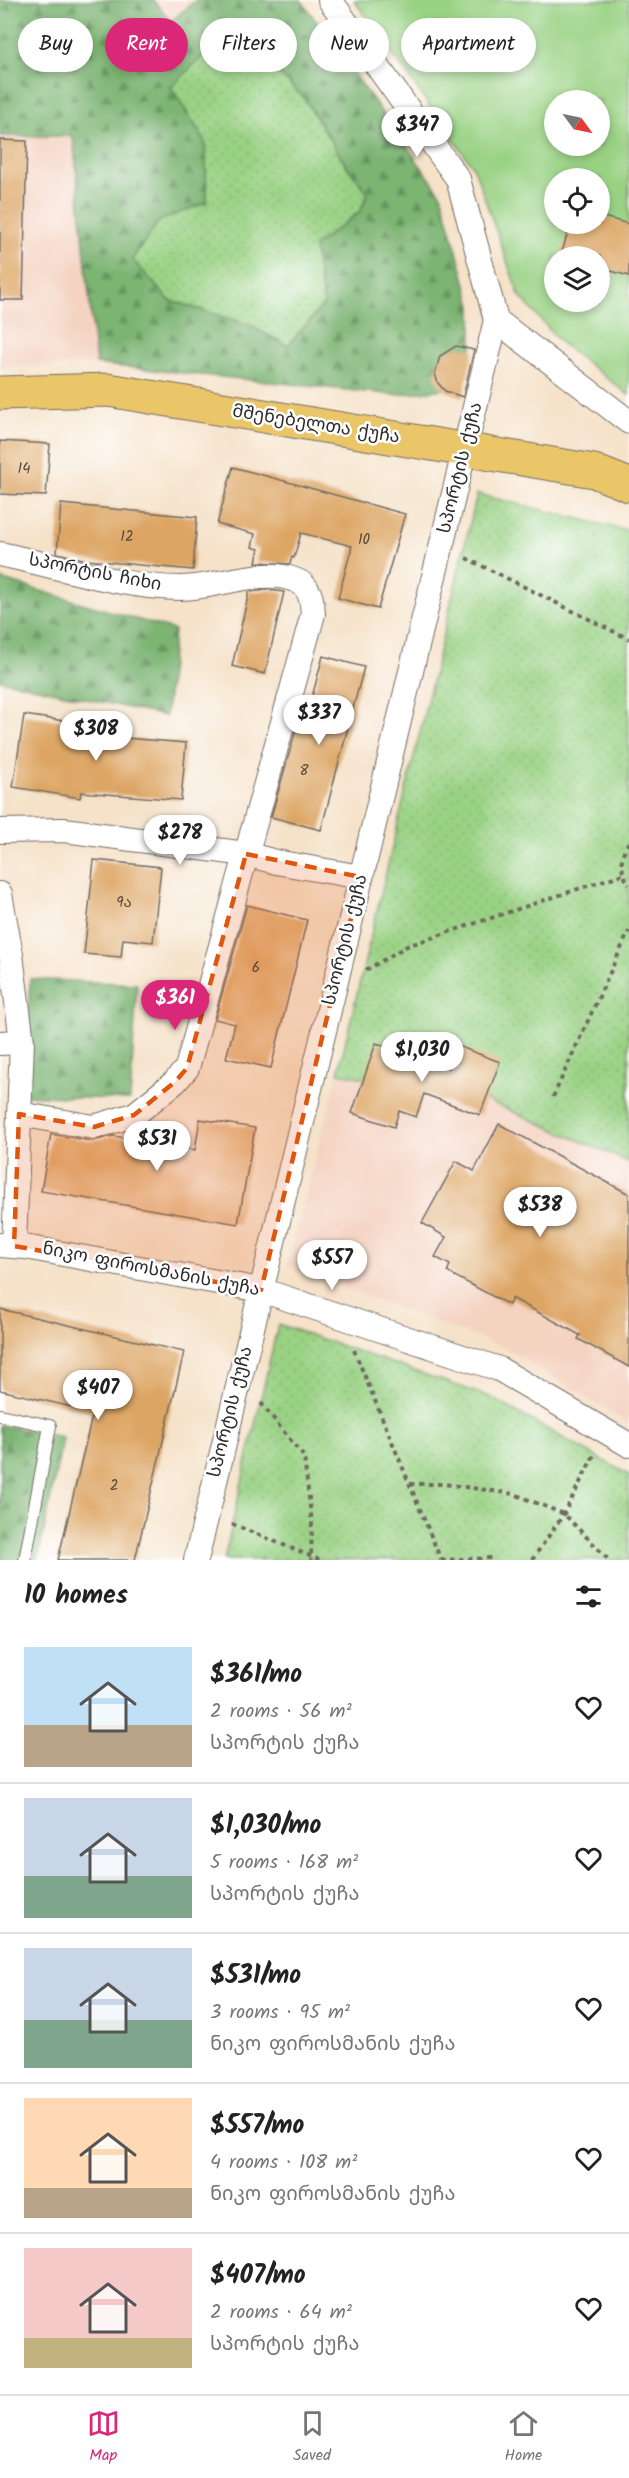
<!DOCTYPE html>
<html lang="en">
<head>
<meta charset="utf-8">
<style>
	:root { --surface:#fff; --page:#f2f2f2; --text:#222; --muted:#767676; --line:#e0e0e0; --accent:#db2777 }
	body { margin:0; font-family:Kalam,"Noto Sans Georgian",sans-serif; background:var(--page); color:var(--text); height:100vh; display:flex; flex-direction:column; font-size:22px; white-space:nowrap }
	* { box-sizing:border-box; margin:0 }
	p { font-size:20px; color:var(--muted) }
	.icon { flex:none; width:33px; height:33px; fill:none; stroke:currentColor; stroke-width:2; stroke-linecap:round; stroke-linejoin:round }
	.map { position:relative; height:1560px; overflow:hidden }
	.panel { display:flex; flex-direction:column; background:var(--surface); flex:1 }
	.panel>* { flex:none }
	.hud { position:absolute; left:18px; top:18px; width:594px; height:54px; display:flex; gap:12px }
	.needle { width:39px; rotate:123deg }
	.buttons { position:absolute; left:544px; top:90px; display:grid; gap:12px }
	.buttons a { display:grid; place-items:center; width:66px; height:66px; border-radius:50%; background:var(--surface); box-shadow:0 3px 9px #0003; font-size:30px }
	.price { position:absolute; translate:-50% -51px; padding:0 14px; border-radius:21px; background:#fff; color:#222; font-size:20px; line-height:39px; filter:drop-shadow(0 2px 3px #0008) }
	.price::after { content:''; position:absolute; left:50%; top:36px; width:18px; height:14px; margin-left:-9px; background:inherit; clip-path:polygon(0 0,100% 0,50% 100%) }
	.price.selected { background:var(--accent); color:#fff }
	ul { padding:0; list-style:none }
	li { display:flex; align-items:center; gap:18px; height:150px; padding:0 24px }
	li+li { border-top:2px solid var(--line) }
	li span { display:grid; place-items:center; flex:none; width:168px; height:120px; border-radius:0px; color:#555 }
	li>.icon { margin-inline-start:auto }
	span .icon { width:72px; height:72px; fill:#fffc; stroke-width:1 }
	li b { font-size:26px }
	h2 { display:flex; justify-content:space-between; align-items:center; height:72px; padding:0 24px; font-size:26px }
	.chip { padding:0 21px; border-radius:27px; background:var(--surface); box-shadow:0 3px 9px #0003; font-size:21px; line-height:54px }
	.chip.selected { background:var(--accent); color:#fff }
	.dock { display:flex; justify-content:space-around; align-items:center; height:84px; border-top:2px solid var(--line); background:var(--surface); font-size:16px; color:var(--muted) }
	.dock a { display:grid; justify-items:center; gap:3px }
	.dock .selected { color:var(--accent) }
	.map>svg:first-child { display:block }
	.built { fill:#f4d3c1 }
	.grass { fill:url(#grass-dots); stroke:#627e58; stroke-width:1.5 }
	.forest { fill:url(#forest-firs); stroke:#53704e; stroke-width:1.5; fill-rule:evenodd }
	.pitch { fill:#9ad284; stroke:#627e58; stroke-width:1.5; fill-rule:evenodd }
	.building { fill:#dda564 }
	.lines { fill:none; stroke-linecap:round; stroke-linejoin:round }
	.lane-casing { stroke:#726b62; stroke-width:14 }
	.street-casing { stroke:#726b62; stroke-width:26 }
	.primary-casing { stroke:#726b62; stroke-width:35 }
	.path { stroke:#726b62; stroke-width:4; stroke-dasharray:4.5 4.5; stroke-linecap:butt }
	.lane { stroke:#fff; stroke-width:12 }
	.street { stroke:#fff; stroke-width:24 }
	.primary { stroke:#ebc669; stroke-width:33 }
	.marked { fill:#df570e; fill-opacity:0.2; stroke:#df570e; stroke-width:4.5; stroke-dasharray:12 8; stroke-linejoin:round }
	.labels { text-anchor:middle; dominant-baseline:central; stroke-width:5; stroke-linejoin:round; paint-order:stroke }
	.number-label { font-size:15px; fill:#584a39 }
	.street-label { font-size:18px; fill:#2b2b2b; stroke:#fff }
</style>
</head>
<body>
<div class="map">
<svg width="629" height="1560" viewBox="0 0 629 1560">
	<defs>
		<pattern id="grass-dots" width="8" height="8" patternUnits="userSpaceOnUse" patternTransform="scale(1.5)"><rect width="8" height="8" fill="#9ad284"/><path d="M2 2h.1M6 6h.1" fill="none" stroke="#85b472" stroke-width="1.8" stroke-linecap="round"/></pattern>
		<pattern id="forest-firs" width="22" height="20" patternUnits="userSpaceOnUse" patternTransform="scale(1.5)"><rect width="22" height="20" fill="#7bb472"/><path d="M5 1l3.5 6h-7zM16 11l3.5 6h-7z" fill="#65935e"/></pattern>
	</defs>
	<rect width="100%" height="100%" fill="#fff"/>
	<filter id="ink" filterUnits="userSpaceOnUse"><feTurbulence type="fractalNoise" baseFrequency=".0167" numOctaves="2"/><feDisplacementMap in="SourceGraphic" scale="12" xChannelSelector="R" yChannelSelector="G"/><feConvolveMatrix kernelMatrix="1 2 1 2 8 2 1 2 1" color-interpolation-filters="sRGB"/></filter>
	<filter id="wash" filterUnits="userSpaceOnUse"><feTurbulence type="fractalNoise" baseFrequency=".008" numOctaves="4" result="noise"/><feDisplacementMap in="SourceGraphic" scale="24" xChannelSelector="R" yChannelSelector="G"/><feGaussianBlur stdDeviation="1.35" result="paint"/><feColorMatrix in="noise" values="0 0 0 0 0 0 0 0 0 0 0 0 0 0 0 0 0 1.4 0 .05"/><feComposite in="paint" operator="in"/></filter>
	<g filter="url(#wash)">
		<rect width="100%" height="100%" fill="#f5e2c9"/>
		<g class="built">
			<polygon points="153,0 196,0 171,21"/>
			<polygon points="73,135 96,364 0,366 0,136"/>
			<polygon points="338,1073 486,1100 629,1162 629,1424 508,1349 286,1266"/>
		</g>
		<g class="grass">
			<polygon points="208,51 270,65 304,98 348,168 368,193 360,211 314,246 324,304 288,346 247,324 169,300 132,259 159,221 207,202 205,141 170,87"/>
			<polygon points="477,494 629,531 629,1162 486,1100 338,1073"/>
			<polygon points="278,1324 490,1397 629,1475 629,1560 224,1560"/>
		</g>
		<g class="forest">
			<path d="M 0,0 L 153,0 L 171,21 L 196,0 L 301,0 L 441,194 L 472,306 L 472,351 L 445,389 L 396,395 L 96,364 L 73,136 L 0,136 ZM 208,51 L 270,65 L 304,98 L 348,168 L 368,193 L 360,212 L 314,246 L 324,304 L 288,346 L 247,324 L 169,300 L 132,259 L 159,221 L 207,202 L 205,141 L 171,87 Z"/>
			<polygon points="0,579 174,630 166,716 0,680"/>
			<polygon points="30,979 137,984 130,1100 24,1095"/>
			<polygon points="0,1425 63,1437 38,1560 0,1560"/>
		</g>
		<path class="pitch" d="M 354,0 L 629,0 L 629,395 L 562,344 L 519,295 L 474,168 ZM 555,100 L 600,100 L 600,146 L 555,146 ZM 555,178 L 600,178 L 600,224 L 555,224 ZM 555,256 L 600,256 L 600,302 L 555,302 Z"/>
		<g id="blocks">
			<g class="building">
				<polygon points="0,140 27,141 23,300 0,300"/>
				<polygon points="600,216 629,224 629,276 600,268 600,256 561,256 570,224 600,224"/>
				<polygon points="456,346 474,350 463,397 445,391 438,383 435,374 440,356"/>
				<polygon points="0,441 50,444 46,496 0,494"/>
				<polygon points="233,467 405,514 378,609 338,598 352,546 301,533 294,558 292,557 290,564 256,562 259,549 252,547 255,534 217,524"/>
				<polygon points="61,504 197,517 193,570 87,560 57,553"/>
				<polygon points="268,590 284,592 265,674 232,666 249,592"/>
				<polygon points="323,656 364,667 321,830 271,817 297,726 304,727"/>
				<polygon points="24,715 91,725 89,735 186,743 181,800 81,792 80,798 13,787"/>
				<polygon points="94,860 161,867 153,942 123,939 121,957 84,954"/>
				<polygon points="247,905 307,920 271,1068 226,1058 235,1024 215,1019"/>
				<polygon points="376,1043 449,1068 458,1046 500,1062 480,1115 424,1094 416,1117 399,1111 394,1127 352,1113"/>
				<polygon points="200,1119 255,1128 238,1224 41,1191 51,1134 92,1141 113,1136 195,1150"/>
				<polygon points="499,1124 629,1194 629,1367 578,1339 580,1335 512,1298 509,1305 447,1272 450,1265 435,1257 446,1237 422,1223 456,1161 474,1171"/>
				<polygon points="0,1309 184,1352 135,1560 58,1560 93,1412 0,1390"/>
			</g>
		</g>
	</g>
	<g filter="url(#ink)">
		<use href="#blocks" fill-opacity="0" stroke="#726b62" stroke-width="1.5"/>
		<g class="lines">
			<defs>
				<polyline id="lane" points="0,1415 50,1426 25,1560"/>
				<g id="street">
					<polyline points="330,0 458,179 496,320 629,422"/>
					<path d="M 0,554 C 57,566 124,588 181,588 C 216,588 262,567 295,580 C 310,585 312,600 313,614 L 187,1068 L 175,1082 L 134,1115 L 94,1127 L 19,1114"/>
					<polyline points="0,831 64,830 246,854 276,862 361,877"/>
					<polyline points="0,894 11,955 22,1042 14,1246"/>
					<polyline points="0,1043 22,1042"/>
					<polyline points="0,1245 25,1247 261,1290 499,1369 629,1445"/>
					<polyline points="196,1560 496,320"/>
				</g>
				<polyline id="primary" points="0,393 108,390 594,471 629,485"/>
			</defs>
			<use href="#lane" class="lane-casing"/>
			<use href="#street" class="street-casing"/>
			<use href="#primary" class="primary-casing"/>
			<g class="path">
				<polyline points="466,558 629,639"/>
				<path d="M 629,842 C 619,856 620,870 629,885"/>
				<polyline points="366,970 407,946 623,874"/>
				<polyline points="553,1097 629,931"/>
				<polyline points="354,1350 441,1560"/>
				<polyline points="261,1403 304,1457 312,1523 311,1560"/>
				<polyline points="410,1484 444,1484 514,1494 564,1514 609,1560"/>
				<polyline points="232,1524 320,1560"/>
				<polyline points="441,1560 491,1558 494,1560"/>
				<polyline points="532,1560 564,1514 595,1453"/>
			</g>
			<use href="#lane" class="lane"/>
			<use href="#street" class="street"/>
			<use href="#primary" class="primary"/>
		</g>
	</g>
	<path class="marked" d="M 246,854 L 361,877 L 261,1290 L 14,1246 L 19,1114 L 94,1127 L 134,1115 L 175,1082 L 187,1068 Z"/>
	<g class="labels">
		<g class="number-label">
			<text x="24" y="469">14</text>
			<text x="127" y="537">12</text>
			<text x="364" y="540">10</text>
			<text x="304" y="771">8</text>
			<text x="124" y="903">9ა</text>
			<text x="256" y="968">6</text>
			<text x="114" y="1486">2</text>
		</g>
		<g class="street-label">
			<text transform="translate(316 425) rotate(9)">მშენებელთა ქუჩა</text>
			<text transform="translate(461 468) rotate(-76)">სპორტის ქუჩა</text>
			<text transform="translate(95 573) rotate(11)">სპორტის ჩიხი</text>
			<text transform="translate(346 940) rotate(-76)">სპორტის ქუჩა</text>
			<text transform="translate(151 1270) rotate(11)">ნიკო ფიროსმანის ქუჩა</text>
			<text transform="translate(231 1412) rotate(-76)">სპორტის ქუჩა</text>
		</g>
	</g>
</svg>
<div class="buttons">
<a><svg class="needle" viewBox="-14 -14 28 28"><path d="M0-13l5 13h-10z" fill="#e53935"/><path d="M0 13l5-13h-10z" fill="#767676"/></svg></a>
<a><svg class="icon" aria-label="locate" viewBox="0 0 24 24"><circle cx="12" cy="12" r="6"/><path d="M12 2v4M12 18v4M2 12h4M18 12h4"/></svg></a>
<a><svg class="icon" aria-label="layers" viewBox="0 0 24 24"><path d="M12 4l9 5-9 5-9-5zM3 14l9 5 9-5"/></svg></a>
</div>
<b class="price" style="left:417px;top:158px">$347</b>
<b class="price" style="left:319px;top:746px">$337</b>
<b class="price" style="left:96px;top:762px">$308</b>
<b class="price" style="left:180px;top:866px">$278</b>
<b class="price selected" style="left:175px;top:1031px">$361</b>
<b class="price" style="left:422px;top:1083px">$1,030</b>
<b class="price" style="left:157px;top:1172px">$531</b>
<b class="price" style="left:540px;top:1238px">$538</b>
<b class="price" style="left:332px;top:1291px">$557</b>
<b class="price" style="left:98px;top:1421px">$407</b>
<div class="hud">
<a class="chip">Buy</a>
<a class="chip selected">Rent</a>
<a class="chip">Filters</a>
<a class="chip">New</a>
<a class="chip">Apartment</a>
</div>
</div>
<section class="panel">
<h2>10 homes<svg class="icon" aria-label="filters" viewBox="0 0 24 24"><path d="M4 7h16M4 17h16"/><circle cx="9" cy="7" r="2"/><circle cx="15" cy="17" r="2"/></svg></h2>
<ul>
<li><span style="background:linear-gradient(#bfe0f5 65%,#b9a48a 0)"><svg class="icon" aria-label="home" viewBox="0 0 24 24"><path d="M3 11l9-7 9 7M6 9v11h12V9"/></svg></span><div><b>$361/mo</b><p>2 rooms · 56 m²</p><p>სპორტის ქუჩა</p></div><svg class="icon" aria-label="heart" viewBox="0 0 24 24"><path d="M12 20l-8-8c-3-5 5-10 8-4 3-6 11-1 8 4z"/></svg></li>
<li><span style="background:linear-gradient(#c9d6e8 65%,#7fa58c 0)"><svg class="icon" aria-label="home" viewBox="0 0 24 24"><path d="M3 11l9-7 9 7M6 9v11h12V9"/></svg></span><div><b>$1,030/mo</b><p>5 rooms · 168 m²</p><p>სპორტის ქუჩა</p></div><svg class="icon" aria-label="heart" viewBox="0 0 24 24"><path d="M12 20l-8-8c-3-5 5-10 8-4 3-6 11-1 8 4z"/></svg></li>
<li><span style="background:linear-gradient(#c9d6e8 60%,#7fa58c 0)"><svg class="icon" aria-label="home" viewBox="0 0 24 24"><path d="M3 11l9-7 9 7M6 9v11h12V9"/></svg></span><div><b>$531/mo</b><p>3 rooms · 95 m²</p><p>ნიკო ფიროსმანის ქუჩა</p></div><svg class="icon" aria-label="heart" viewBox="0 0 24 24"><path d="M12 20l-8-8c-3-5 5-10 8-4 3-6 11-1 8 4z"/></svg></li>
<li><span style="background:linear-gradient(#ffd9b3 75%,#b9a48a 0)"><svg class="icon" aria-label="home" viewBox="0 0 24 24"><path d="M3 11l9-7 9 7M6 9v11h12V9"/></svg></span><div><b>$557/mo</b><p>4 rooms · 108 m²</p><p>ნიკო ფიროსმანის ქუჩა</p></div><svg class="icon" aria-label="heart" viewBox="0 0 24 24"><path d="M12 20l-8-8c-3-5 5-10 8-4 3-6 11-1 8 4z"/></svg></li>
<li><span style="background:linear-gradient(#f6c9c9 75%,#c2b280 0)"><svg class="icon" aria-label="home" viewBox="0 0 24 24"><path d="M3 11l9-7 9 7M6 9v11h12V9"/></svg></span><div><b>$407/mo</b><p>2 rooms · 64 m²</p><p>სპორტის ქუჩა</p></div><svg class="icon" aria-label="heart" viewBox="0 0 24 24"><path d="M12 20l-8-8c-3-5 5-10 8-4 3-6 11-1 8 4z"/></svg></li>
</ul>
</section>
<nav class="dock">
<a class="selected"><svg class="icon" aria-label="map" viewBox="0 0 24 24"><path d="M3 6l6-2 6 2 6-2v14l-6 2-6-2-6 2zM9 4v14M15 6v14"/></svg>Map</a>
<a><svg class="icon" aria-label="saved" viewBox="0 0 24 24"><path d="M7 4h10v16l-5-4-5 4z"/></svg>Saved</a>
<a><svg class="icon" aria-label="home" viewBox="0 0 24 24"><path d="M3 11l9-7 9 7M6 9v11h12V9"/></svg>Home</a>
</nav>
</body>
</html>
